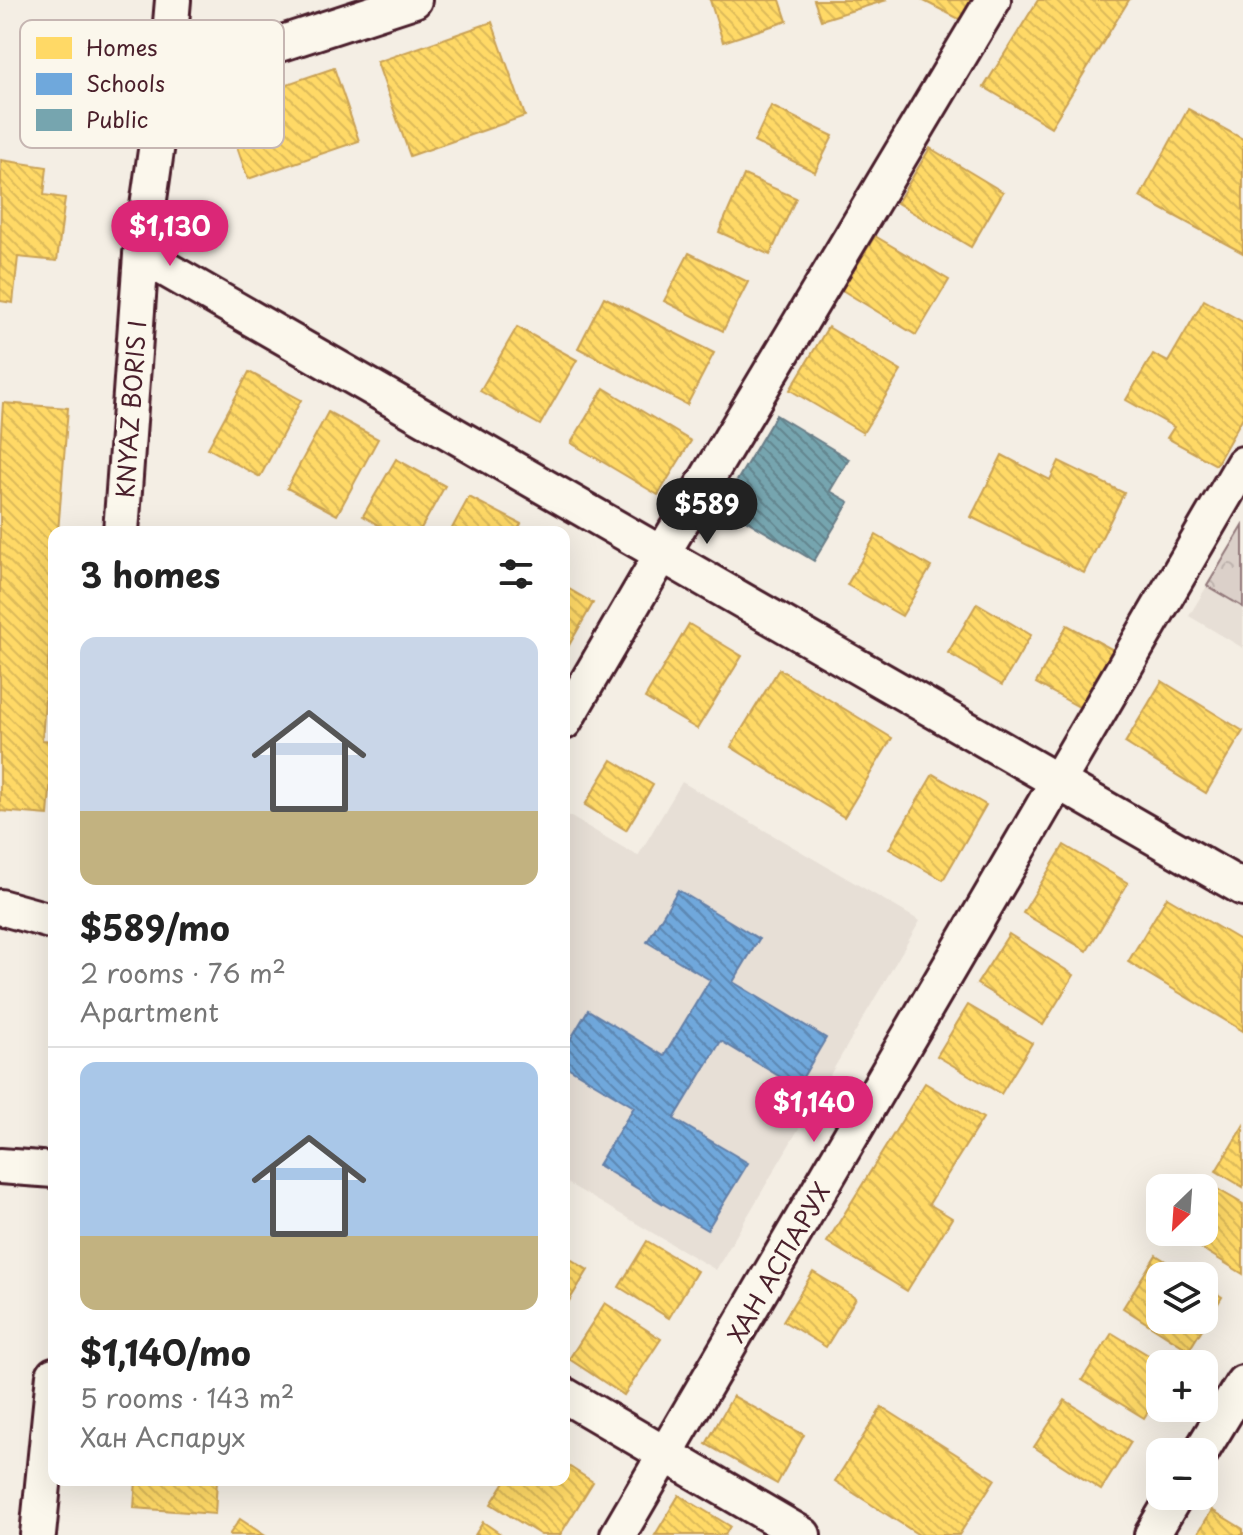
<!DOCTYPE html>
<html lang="en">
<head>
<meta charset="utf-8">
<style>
	:root { --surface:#fff; --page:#f2f2f2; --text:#222; --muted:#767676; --line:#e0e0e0; --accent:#db2777 }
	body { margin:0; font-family:"Playpen Sans",sans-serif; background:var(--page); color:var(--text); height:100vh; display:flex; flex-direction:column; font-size:30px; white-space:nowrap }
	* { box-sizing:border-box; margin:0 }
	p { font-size:26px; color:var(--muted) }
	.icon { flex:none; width:44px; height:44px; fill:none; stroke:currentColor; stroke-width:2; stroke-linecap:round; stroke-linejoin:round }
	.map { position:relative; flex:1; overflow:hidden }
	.side { position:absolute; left:48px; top:526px; width:522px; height:960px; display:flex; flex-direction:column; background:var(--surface); border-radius:16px; box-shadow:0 8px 32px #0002 }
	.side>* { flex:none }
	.needle { width:52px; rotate:205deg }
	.tools { position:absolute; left:1146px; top:1174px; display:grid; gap:16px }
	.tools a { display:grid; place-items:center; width:72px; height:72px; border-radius:16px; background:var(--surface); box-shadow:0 8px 32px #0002; font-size:40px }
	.price { position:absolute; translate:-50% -68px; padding:0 18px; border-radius:28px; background:var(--accent); color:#fff; font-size:26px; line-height:52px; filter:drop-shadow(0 2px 4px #0008) }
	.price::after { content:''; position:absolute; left:50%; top:48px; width:24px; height:18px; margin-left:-12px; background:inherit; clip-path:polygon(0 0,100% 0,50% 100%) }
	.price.current { background:#222; color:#fff }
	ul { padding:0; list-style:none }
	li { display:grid; align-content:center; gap:16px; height:424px; padding:0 32px }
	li+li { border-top:2px solid var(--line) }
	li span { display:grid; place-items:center; height:248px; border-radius:16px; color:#555 }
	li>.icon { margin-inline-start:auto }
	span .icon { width:144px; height:144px; fill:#fffc; stroke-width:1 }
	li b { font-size:34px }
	h2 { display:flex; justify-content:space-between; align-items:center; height:96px; padding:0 32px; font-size:34px }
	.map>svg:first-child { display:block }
	.built { fill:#e7dfd6 }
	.forest { fill:url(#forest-crowns); stroke:#92787a; stroke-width:2 }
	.homes { fill:url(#homes-back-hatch); stroke:#c9a154; stroke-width:2 }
	.schools { fill:url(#schools-back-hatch); stroke:#647fa7; stroke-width:2 }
	.public { fill:url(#public-back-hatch); stroke:#697d87; stroke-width:2 }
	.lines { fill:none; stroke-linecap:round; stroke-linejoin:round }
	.minor-casing { stroke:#4a1f2b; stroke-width:40 }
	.minor { stroke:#fbf7ec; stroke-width:34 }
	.labels { text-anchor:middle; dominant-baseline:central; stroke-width:8; stroke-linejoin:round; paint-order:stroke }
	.street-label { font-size:24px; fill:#4a1f2b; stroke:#fbf7ec }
	.key { fill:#fbf7ec; stroke:#c6b6b2; stroke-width:2 }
	.key-label { font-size:22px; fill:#4a1f2b }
</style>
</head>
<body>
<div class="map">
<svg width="1243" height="1535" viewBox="0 0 1243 1535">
	<defs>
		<pattern id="forest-crowns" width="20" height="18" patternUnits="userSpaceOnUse" patternTransform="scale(2)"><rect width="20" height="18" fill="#dbd0c9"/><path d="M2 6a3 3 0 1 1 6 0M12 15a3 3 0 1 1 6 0" fill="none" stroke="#bdb2ad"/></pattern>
		<pattern id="homes-back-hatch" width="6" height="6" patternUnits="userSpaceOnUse" patternTransform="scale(2)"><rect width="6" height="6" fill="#ffd966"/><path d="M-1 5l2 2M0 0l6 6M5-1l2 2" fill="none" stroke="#dcba59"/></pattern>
		<pattern id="schools-back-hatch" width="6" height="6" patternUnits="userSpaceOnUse" patternTransform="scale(2)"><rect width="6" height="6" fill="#6fa8dc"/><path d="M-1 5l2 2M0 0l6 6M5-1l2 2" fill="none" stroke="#5d88b3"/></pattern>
		<pattern id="public-back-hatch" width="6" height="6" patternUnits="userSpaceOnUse" patternTransform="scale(2)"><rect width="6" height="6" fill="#76a5af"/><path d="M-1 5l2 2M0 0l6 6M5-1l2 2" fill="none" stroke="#63868f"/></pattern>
	</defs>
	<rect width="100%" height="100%" fill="#f4eee4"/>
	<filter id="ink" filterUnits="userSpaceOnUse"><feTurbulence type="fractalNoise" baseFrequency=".0125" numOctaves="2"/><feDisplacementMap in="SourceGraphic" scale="16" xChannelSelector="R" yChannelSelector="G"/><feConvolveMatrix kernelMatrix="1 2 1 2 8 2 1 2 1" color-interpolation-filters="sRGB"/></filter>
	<g filter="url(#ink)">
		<g class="built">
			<polygon points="1243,526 1243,648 1189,616"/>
			<polygon points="682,782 920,921 716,1270 564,1181 564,813 638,856"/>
		</g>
		<polygon class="forest" points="1243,526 1243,607 1207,586"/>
		<g class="homes">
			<polygon points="710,0 780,0 787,21 723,42"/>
			<polygon points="814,0 887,0 821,20"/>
			<polygon points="922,0 972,0 961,20"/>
			<polygon points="1038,0 1129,0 1051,127 984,87"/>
			<polygon points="492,22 525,116 410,156 377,62"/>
			<polygon points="334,68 359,141 248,179 223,106"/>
			<polygon points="771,106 833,136 815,172 754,142"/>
			<polygon points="1188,109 1243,139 1243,253 1140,197"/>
			<polygon points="930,148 1003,192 971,247 897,203"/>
			<polygon points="1,160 47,167 44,195 65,198 57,261 18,257 13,303 0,301"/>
			<polygon points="744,175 796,198 770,255 719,232"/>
			<polygon points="875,236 949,280 916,335 842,290"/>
			<polygon points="689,253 748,282 723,331 664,301"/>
			<polygon points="604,297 714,353 687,405 578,348"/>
			<polygon points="1204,300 1243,322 1243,417 1216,465 1167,438 1174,427 1126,400 1153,354 1168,362"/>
			<polygon points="517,327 577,360 540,425 480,391"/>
			<polygon points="828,327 901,371 863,433 790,390"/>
			<polygon points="249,372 301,400 260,477 208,448"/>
			<polygon points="604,388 691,441 658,495 571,443"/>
			<polygon points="3,403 68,408 58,532 54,532 54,588 42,740 54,741 48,815 0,811 0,447"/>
			<polygon points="328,412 378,439 337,515 287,488"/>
			<polygon points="1002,455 1050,480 1059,461 1124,493 1084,573 971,517"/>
			<polygon points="396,459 445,486 419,532 390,532 363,516"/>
			<polygon points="469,497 521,524 516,532 450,532"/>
			<polygon points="876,535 931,567 902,616 847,585"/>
			<polygon points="564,586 593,603 564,654"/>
			<polygon points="977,603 1031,635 1002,685 948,653"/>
			<polygon points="689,624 742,656 697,729 645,698"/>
			<polygon points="1067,625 1117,652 1086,711 1036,683"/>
			<polygon points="779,669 892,738 844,817 731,747"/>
			<polygon points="1162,681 1243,731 1206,793 1125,743"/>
			<polygon points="612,760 653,785 626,830 585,805"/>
			<polygon points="933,774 986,805 943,880 889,849"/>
			<polygon points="1064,845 1128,883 1087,951 1023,913"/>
			<polygon points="1167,897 1243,942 1243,1031 1128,962"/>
			<polygon points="1009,934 1074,975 1043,1025 977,984"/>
			<polygon points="968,1005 1032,1043 1001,1094 937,1056"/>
			<polygon points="925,1083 983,1118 929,1204 952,1218 907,1291 827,1242"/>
			<polygon points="1243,1126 1243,1187 1216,1171"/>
			<polygon points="1214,1187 1243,1204 1243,1274 1183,1237 1186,1232 1204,1232 1204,1203"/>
			<polygon points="647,1241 697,1271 669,1318 619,1287"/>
			<polygon points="564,1255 588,1270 564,1309"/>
			<polygon points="1156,1255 1189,1276 1160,1276 1160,1320 1204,1320 1204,1285 1222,1297 1189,1350 1123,1308"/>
			<polygon points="813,1272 856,1298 826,1347 783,1321"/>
			<polygon points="605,1303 661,1339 624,1395 569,1359"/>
			<polygon points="1112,1333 1163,1364 1160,1364 1160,1392 1144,1418 1082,1380"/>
			<polygon points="733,1396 804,1435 777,1484 706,1444"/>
			<polygon points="1065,1400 1131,1442 1101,1490 1034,1447"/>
			<polygon points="882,1407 995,1479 959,1535 919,1535 835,1481"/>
			<polygon points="564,1463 593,1482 560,1535 541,1535 491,1504 506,1480 564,1480"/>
			<polygon points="136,1480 217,1480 215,1514 134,1508"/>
			<polygon points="679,1495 730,1526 725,1535 655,1535"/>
			<polygon points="1212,1510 1243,1529 1243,1535 1197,1535"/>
			<polygon points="240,1519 264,1535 229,1535"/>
			<polygon points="483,1522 502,1535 475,1535"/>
		</g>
		<polygon class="schools" points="678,890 759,939 733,982 826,1038 797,1087 721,1041 674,1119 748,1163 707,1230 598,1165 634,1107 564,1065 564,1050 588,1010 664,1056 710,980 647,942"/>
		<polygon class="public" points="776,415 849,459 830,491 849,502 814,561 722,506"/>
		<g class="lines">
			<defs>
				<g id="minor">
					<polyline points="166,81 414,0"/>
					<polyline points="141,255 1243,888"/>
					<polyline points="121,532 141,255 166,81 173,0"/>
					<polyline points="564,722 662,554 993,0"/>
					<polyline points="0,907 54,922"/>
					<polyline points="0,1166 54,1170"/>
					<polyline points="564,1395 803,1535"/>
					<polyline points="1201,1452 1243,1383"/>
					<polyline points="38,1535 54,1375"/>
					<polyline points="618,1535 1243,464"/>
					<polyline points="1152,1535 1175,1496"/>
				</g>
			</defs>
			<use href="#minor" class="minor-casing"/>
			<use href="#minor" class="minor"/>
		</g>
	</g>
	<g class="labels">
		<g class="street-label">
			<text transform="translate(130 409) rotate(-86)">KNYAZ BORIS I</text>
			<text transform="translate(778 1262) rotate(-60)">ХАН АСПАРУХ</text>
		</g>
	</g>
	<rect x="20" y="20" width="264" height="128" rx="12" class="key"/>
	<rect x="36" y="37" width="36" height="22" fill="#ffd966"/>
	<rect x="36" y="73" width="36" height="22" fill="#6fa8dc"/>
	<rect x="36" y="109" width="36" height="22" fill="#76a5af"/>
	<g class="key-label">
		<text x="86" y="56">Homes</text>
		<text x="86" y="92">Schools</text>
		<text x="86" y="128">Public</text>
	</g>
</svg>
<div class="tools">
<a><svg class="needle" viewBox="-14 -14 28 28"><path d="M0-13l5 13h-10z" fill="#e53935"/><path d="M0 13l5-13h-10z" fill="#767676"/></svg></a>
<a><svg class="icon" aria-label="layers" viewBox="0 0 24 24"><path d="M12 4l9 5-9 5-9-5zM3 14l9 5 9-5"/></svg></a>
<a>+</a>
<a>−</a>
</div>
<b class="price" style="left:170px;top:268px">$1,130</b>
<b class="price current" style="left:707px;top:546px">$589</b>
<b class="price" style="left:814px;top:1144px">$1,140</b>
<section class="side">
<h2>3 homes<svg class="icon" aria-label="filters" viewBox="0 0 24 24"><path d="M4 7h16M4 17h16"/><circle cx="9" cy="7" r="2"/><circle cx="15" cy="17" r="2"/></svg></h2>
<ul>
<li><span style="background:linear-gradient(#c9d6e8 70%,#c2b280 0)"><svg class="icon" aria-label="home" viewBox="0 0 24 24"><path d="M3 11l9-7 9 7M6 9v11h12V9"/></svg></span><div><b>$589/mo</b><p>2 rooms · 76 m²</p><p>Apartment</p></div></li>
<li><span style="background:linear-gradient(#a9c7e8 70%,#c2b280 0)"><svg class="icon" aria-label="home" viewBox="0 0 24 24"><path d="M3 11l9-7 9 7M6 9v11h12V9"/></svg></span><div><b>$1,140/mo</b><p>5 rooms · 143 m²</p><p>Хан Аспарух</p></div></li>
</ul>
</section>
</div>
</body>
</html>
